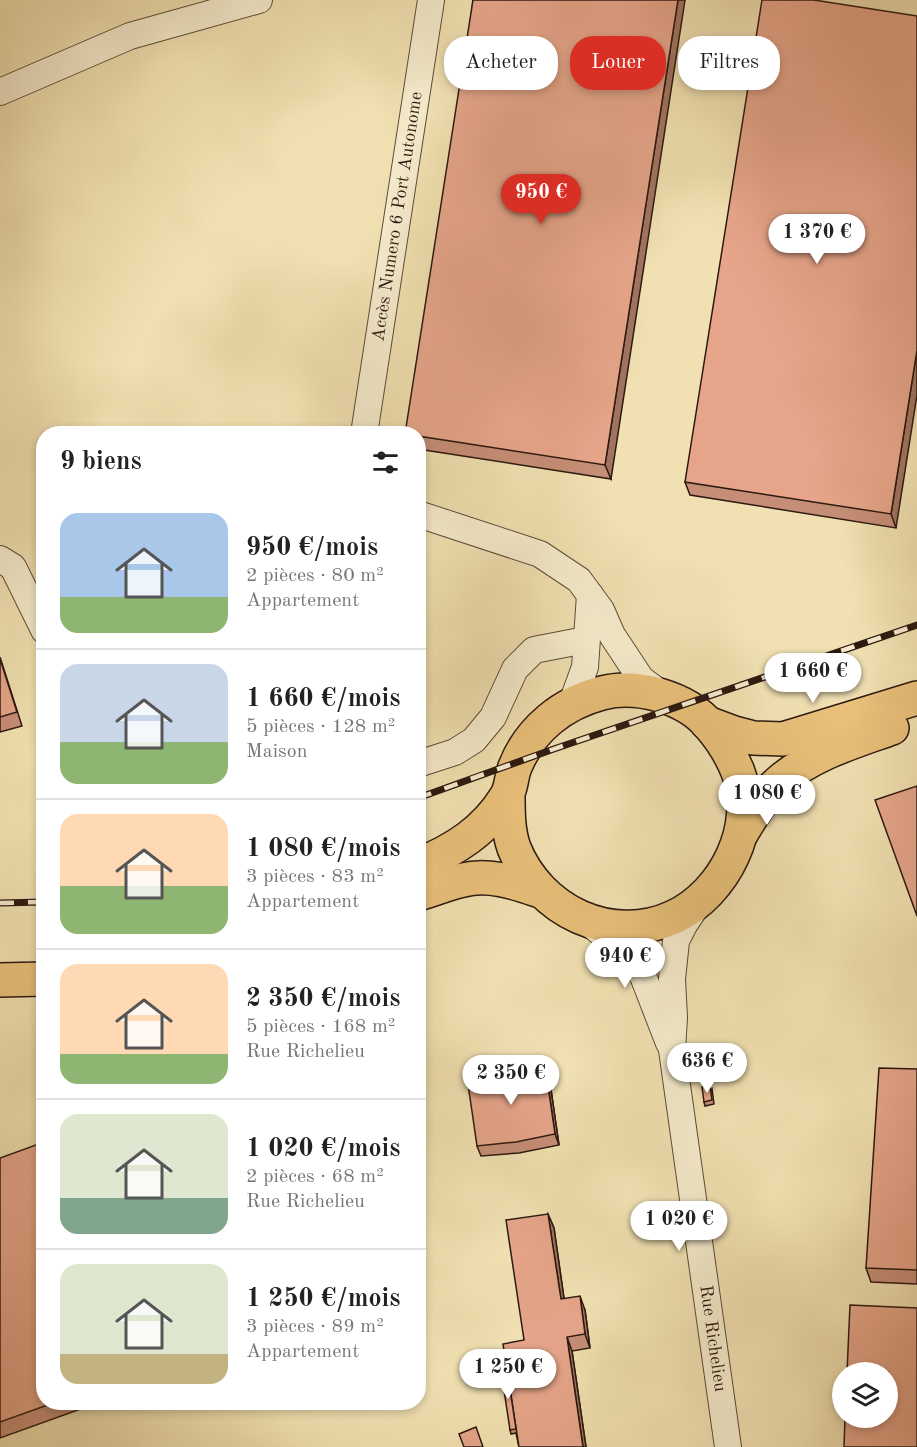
<!DOCTYPE html>
<html lang="fr">
<head>
<meta charset="utf-8">
<style>
	:root { --surface:#fff; --page:#f2f2f2; --text:#222; --muted:#767676; --line:#e0e0e0; --accent:#d93025 }
	body { margin:0; font-family:"Old Standard TT",serif; background:var(--page); color:var(--text); height:100vh; display:flex; flex-direction:column; font-size:22px; white-space:nowrap }
	* { box-sizing:border-box; margin:0 }
	p { font-size:20px; color:var(--muted) }
	.icon { flex:none; width:33px; height:33px; fill:none; stroke:currentColor; stroke-width:2; stroke-linecap:round; stroke-linejoin:round }
	.map { position:relative; flex:1; overflow:hidden }
	.side { position:absolute; left:36px; top:426px; width:390px; height:984px; display:flex; flex-direction:column; background:var(--surface); border-radius:24px; box-shadow:0 3px 9px #0003 }
	.side>* { flex:none }
	.hud { position:absolute; left:444px; top:36px; width:382px; height:54px; display:flex; gap:12px }
	.controls { position:absolute; left:832px; top:1362px; display:grid; gap:12px }
	.controls a { display:grid; place-items:center; width:66px; height:66px; border-radius:50%; background:var(--surface); box-shadow:0 3px 9px #0003; font-size:30px }
	.price { position:absolute; translate:-50% -51px; padding:0 14px; border-radius:21px; background:#fff; color:#222; font-size:20px; line-height:39px; filter:drop-shadow(0 2px 3px #0008) }
	.price::after { content:''; position:absolute; left:50%; top:36px; width:18px; height:14px; margin-left:-9px; background:inherit; clip-path:polygon(0 0,100% 0,50% 100%) }
	.price.selected { background:var(--accent); color:#fff }
	ul { padding:0; list-style:none }
	li { display:flex; align-items:center; gap:18px; height:150px; padding:0 24px }
	li+li { border-top:2px solid var(--line) }
	li span { display:grid; place-items:center; flex:none; width:168px; height:120px; border-radius:18px; color:#555 }
	li>.icon { margin-inline-start:auto }
	span .icon { width:72px; height:72px; fill:#fffc; stroke-width:1 }
	li b { font-size:26px }
	h2 { display:flex; justify-content:space-between; align-items:center; height:72px; padding:0 24px; font-size:26px }
	.tag { padding:0 21px; border-radius:24px; background:var(--surface); box-shadow:0 3px 9px #0003; font-size:21px; line-height:54px }
	.tag.selected { background:var(--accent); color:#fff }
	.map>svg:first-child { display:block }
	.lines { fill:none; stroke-linecap:round; stroke-linejoin:round }
	.minor-casing { stroke:#5d4b38; stroke-width:28 }
	.major-casing { stroke:#2c1910; stroke-width:36 }
	.minor { stroke:#f6eccd; stroke-width:26 }
	.major { stroke:#e8c079; stroke-width:33 }
	.rail-casing { stroke:#2c1910; stroke-width:7 }
	.rail { stroke:#f6eccd; stroke-width:4.5; stroke-dasharray:14; stroke-linecap:butt }
	.wall { fill:#c68e77; stroke:#2c1910; stroke-width:1.5 }
	.shaded-wall { fill:#a17461; stroke:#2c1910; stroke-width:1.5 }
	.building { fill:#e6a58a; stroke:#2c1910; stroke-width:1.5 }
	.labels { text-anchor:middle; dominant-baseline:central; stroke-width:4.5; stroke-linejoin:round; paint-order:stroke }
	.street-label { font-size:18px; fill:#2c1910; stroke:#f6eccd }
</style>
</head>
<body>
<div class="map">
<svg width="917" height="1447" viewBox="0 0 917 1447">
	<rect width="100%" height="100%" fill="#f1e1b2"/>
	<filter id="stains"><feTurbulence type="fractalNoise" baseFrequency=".00333" numOctaves="4"/><feColorMatrix values="0 0 0 0 .2 0 0 0 0 .09 0 0 0 0 .02 0 0 0 .5 -.17"/></filter>
	<radialGradient id="worn" r=".72"><stop offset=".6" stop-color="#630" stop-opacity="0"/><stop offset="1" stop-color="#630" stop-opacity=".3"/></radialGradient>
	<g class="lines">
		<defs>
			<g id="minor">
				<polyline points="0,92 130,36 259,0"/>
				<path id="s1" d="M 364,434 L 431,0"/>
				<polyline points="418,514 540,554 579,580 601,610 612,635 641,679 664,696"/>
				<polyline points="0,559 13,567 44,630"/>
				<polyline points="572,703 585,667 590,595"/>
				<polyline points="418,764 455,752 474,740 493,717 515,669 534,650 575,642 586,644"/>
				<path id="s2" d="M 699,902 L 684,925 L 676,941 L 672,979 L 674,1018 L 672,1050 L 728,1447"/>
				<polyline points="588,922 629,956 643,976 669,1043"/>
			</g>
			<g id="major">
				<polyline points="707,723 734,733 753,738 783,739 917,698"/>
				<path d="M 741,834 C 752,816 763,796 779,782 C 811,754 853,742 892,728"/>
				<path d="M 418,865 C 455,850 485,831 506,797 C 512,788 511,776 515,767 C 530,729 563,703 602,693 C 637,684 686,697 710,726 C 722,740 731,754 738,772 C 758,826 725,893 674,917 C 611,946 539,911 514,848 C 508,831 508,813 508,794"/>
				<path d="M 418,894 C 433,890 448,883 463,880 C 489,873 516,883 540,891"/>
				<polyline points="0,980 44,979"/>
			</g>
		</defs>
		<use href="#minor" class="minor-casing"/>
		<use href="#major" class="major-casing"/>
		<use href="#minor" class="minor"/>
		<use href="#major" class="major"/>
		<defs>
			<g id="rail">
				<polyline points="418,798 551,750 917,625"/>
				<polyline points="0,903 44,902"/>
			</g>
		</defs>
		<use href="#rail" class="rail-casing"/>
		<use href="#rail" class="rail"/>
	</g>
	<g class="wall">
		<polygon points="473,0 611,479 418,449 418,434"/>
		<polygon points="917,16 896,528 690,495 685,482"/>
		<polygon points="0,657 22,726 0,732"/>
		<polygon points="545,1065 549,1076 559,1145 519,1153 481,1156 477,1146 519,1069"/>
		<polygon points="917,1069 917,1284 871,1282 866,1268"/>
		<polygon points="712,1089 714,1104 705,1106 704,1102"/>
		<polygon points="0,1158 44,1402 100,1402 0,1438"/>
		<polygon points="548,1214 554,1228 564,1298 585,1310 590,1348 572,1351 586,1447 519,1447 516,1433 511,1434 510,1430 507,1369 524,1340"/>
		<polygon points="418,1241 423,1252 418,1254"/>
	</g>
	<g class="shaded-wall">
		<polygon points="678,0 685,0 611,479 605,465"/>
		<polygon points="917,350 917,395 896,528 891,514"/>
		<polygon points="545,1065 549,1076 559,1145 555,1134"/>
		<polygon points="548,1214 554,1228 566,1313 561,1299"/>
		<polygon points="580,1296 585,1310 590,1348 585,1334"/>
		<polygon points="567,1337 572,1351 586,1447 583,1447"/>
	</g>
	<g class="building">
		<polygon points="473,0 678,0 605,465 418,436 418,434 405,434"/>
		<polygon points="762,0 814,0 917,16 917,350 891,514 685,482"/>
		<polygon points="0,659 17,712 0,717"/>
		<polygon points="917,786 917,916 875,800"/>
		<polygon points="545,1065 555,1134 516,1142 477,1146 467,1077 505,1069 519,1069"/>
		<polygon points="879,1068 917,1069 917,1270 866,1268"/>
		<polygon points="710,1086 712,1100 704,1102 702,1087"/>
		<polygon points="44,1142 44,1402 56,1402 0,1422 0,1158"/>
		<polygon points="548,1214 561,1299 580,1296 585,1334 567,1337 583,1447 519,1447 503,1344 524,1340 506,1220"/>
		<polygon points="850,1305 917,1308 917,1447 844,1447 845,1418 888,1418 888,1372 847,1372"/>
		<polygon points="507,1369 516,1429 510,1430 501,1370"/>
		<polygon points="476,1427 483,1447 464,1447 459,1434"/>
	</g>
	<g class="labels">
		<g class="street-label">
			<text stroke="none"><textPath href="#s1" startOffset="220">Accès Numero 6 Port Autonome</textPath></text>
			<text stroke="none"><textPath href="#s2" startOffset="446">Rue Richelieu</textPath></text>
		</g>
	</g>
	<rect width="100%" height="100%" filter="url(#stains)"/>
	<rect width="100%" height="100%" fill="url(#worn)"/>
</svg>
<div class="controls">
<a><svg class="icon" aria-label="layers" viewBox="0 0 24 24"><path d="M12 4l9 5-9 5-9-5zM3 14l9 5 9-5"/></svg></a>
</div>
<b class="price selected" style="left:541px;top:225px">950 €</b>
<b class="price" style="left:817px;top:265px">1 370 €</b>
<b class="price" style="left:813px;top:704px">1 660 €</b>
<b class="price" style="left:767px;top:826px">1 080 €</b>
<b class="price" style="left:625px;top:989px">940 €</b>
<b class="price" style="left:707px;top:1094px">636 €</b>
<b class="price" style="left:511px;top:1106px">2 350 €</b>
<b class="price" style="left:679px;top:1252px">1 020 €</b>
<b class="price" style="left:508px;top:1400px">1 250 €</b>
<div class="hud">
<a class="tag">Acheter</a>
<a class="tag selected">Louer</a>
<a class="tag">Filtres</a>
</div>
<section class="side">
<h2>9 biens<svg class="icon" aria-label="filters" viewBox="0 0 24 24"><path d="M4 7h16M4 17h16"/><circle cx="9" cy="7" r="2"/><circle cx="15" cy="17" r="2"/></svg></h2>
<ul>
<li><span style="background:linear-gradient(#a9c7e8 70%,#8fb573 0)"><svg class="icon" aria-label="home" viewBox="0 0 24 24"><path d="M3 11l9-7 9 7M6 9v11h12V9"/></svg></span><div><b>950 €/mois</b><p>2 pièces · 80 m²</p><p>Appartement</p></div></li>
<li><span style="background:linear-gradient(#c9d6e8 65%,#8fb573 0)"><svg class="icon" aria-label="home" viewBox="0 0 24 24"><path d="M3 11l9-7 9 7M6 9v11h12V9"/></svg></span><div><b>1 660 €/mois</b><p>5 pièces · 128 m²</p><p>Maison</p></div></li>
<li><span style="background:linear-gradient(#ffd9b3 60%,#8fb573 0)"><svg class="icon" aria-label="home" viewBox="0 0 24 24"><path d="M3 11l9-7 9 7M6 9v11h12V9"/></svg></span><div><b>1 080 €/mois</b><p>3 pièces · 83 m²</p><p>Appartement</p></div></li>
<li><span style="background:linear-gradient(#ffd9b3 75%,#8fb573 0)"><svg class="icon" aria-label="home" viewBox="0 0 24 24"><path d="M3 11l9-7 9 7M6 9v11h12V9"/></svg></span><div><b>2 350 €/mois</b><p>5 pièces · 168 m²</p><p>Rue Richelieu</p></div></li>
<li><span style="background:linear-gradient(#dfe7d0 70%,#7fa58c 0)"><svg class="icon" aria-label="home" viewBox="0 0 24 24"><path d="M3 11l9-7 9 7M6 9v11h12V9"/></svg></span><div><b>1 020 €/mois</b><p>2 pièces · 68 m²</p><p>Rue Richelieu</p></div></li>
<li><span style="background:linear-gradient(#dfe7d0 75%,#c2b280 0)"><svg class="icon" aria-label="home" viewBox="0 0 24 24"><path d="M3 11l9-7 9 7M6 9v11h12V9"/></svg></span><div><b>1 250 €/mois</b><p>3 pièces · 89 m²</p><p>Appartement</p></div></li>
</ul>
</section>
</div>
</body>
</html>
